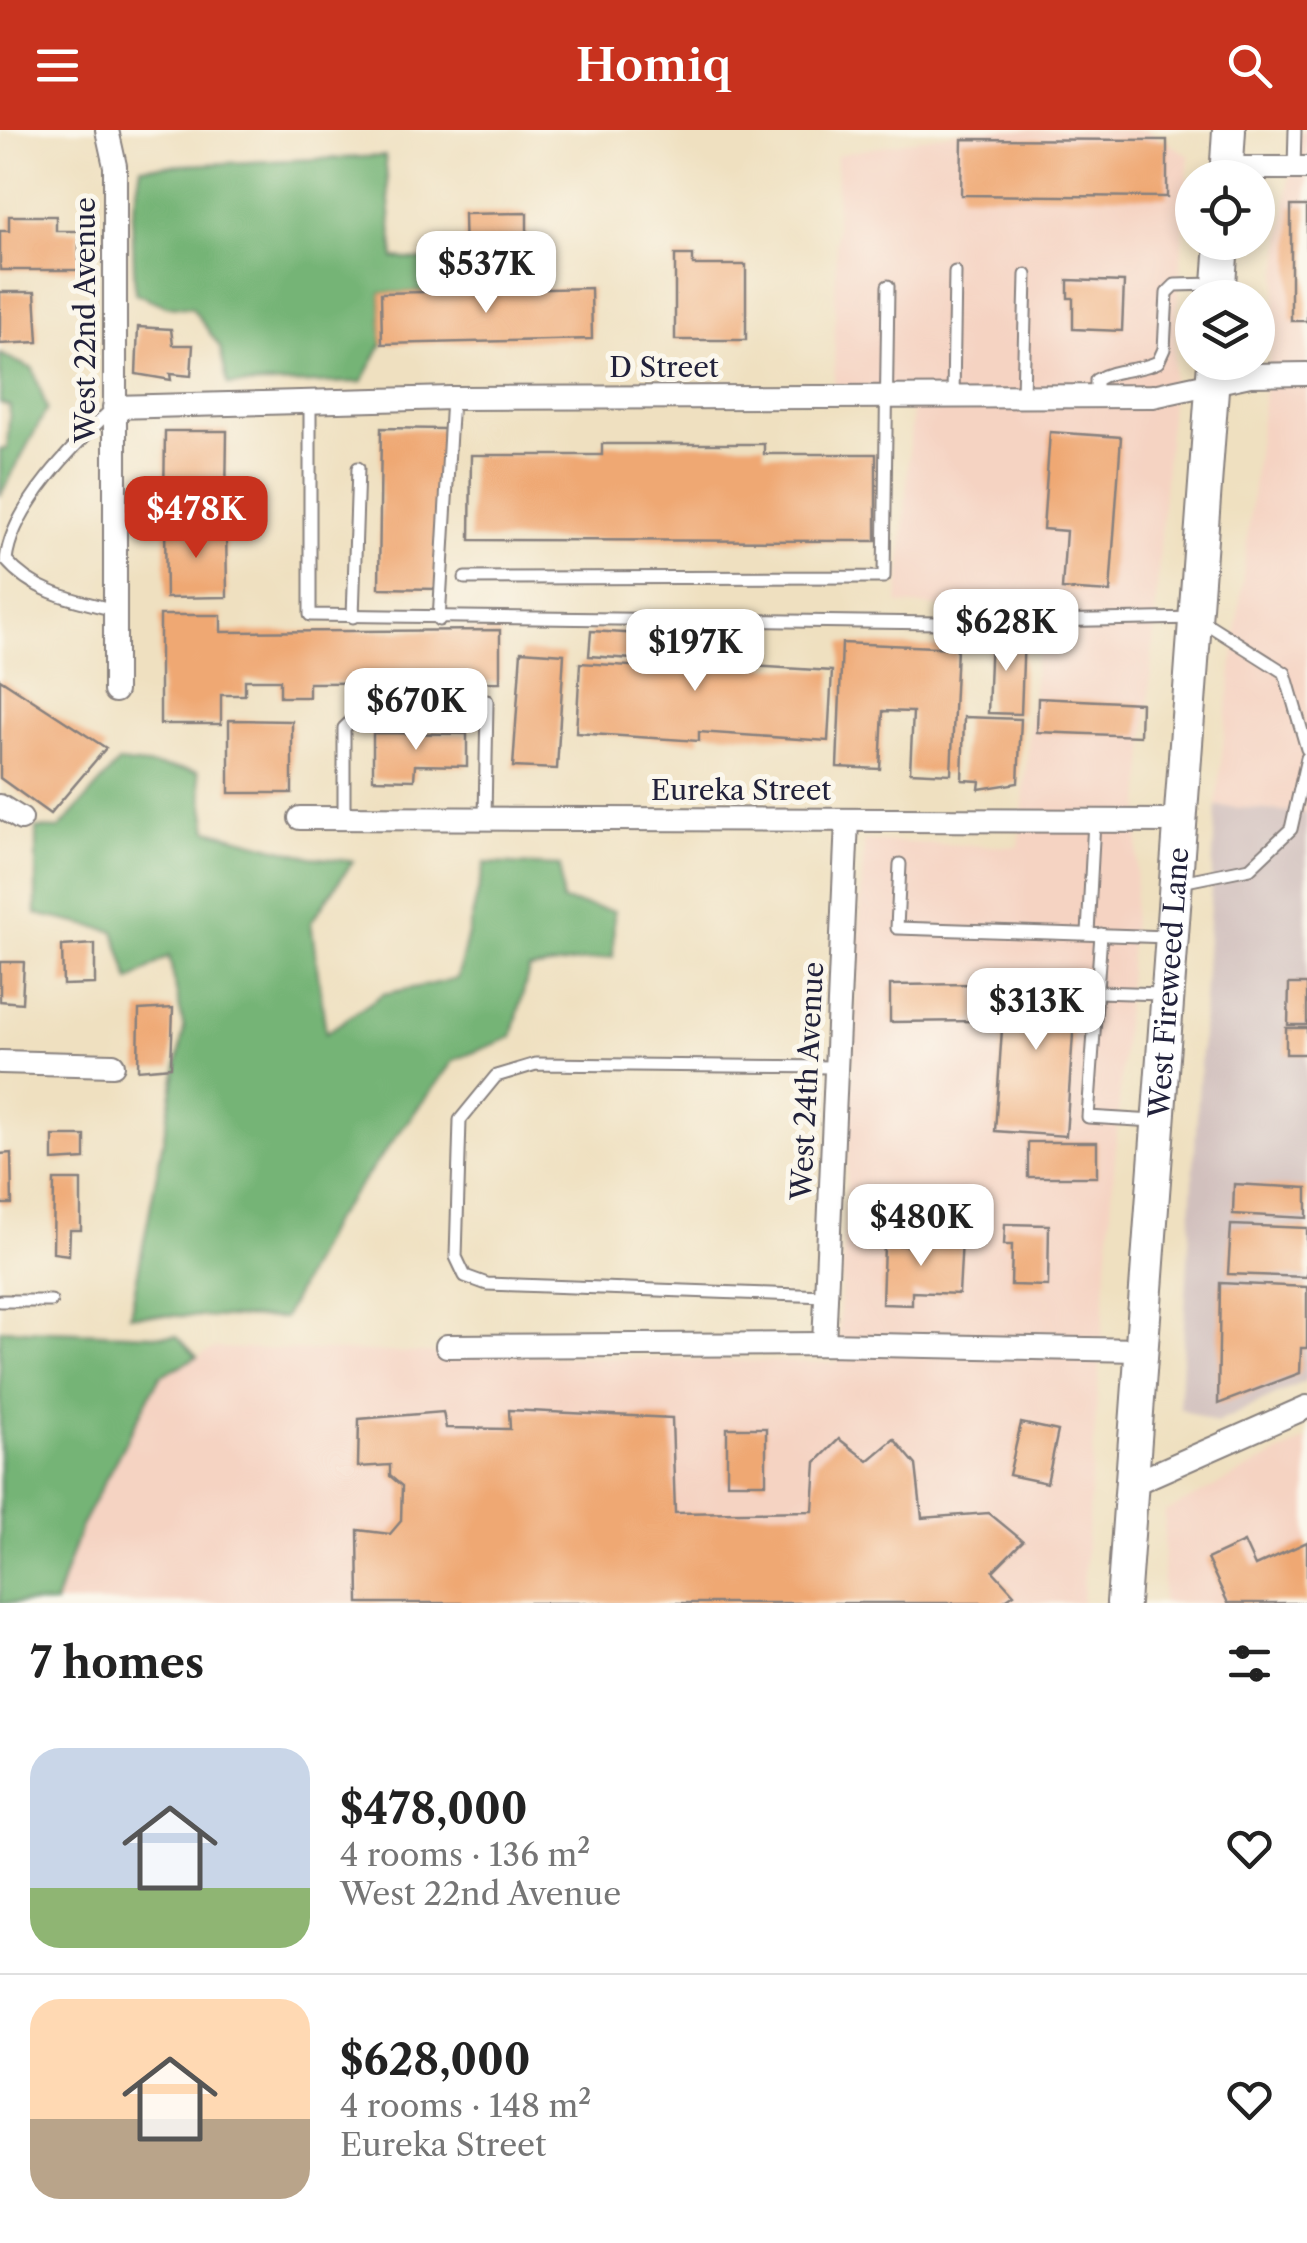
<!DOCTYPE html>
<html lang="en">
<head>
<meta charset="utf-8">
<style>
	:root { --surface:#fff; --page:#f2f2f2; --text:#222; --muted:#767676; --line:#e0e0e0; --accent:#c8321e }
	body { margin:0; font-family:"Libre Caslon Text",serif; background:var(--page); color:var(--text); height:100vh; display:flex; flex-direction:column; font-size:38px; white-space:nowrap }
	* { box-sizing:border-box; margin:0 }
	p { font-size:32px; color:var(--muted) }
	.icon { flex:none; width:55px; height:55px; fill:none; stroke:currentColor; stroke-width:2; stroke-linecap:round; stroke-linejoin:round }
	.map { position:relative; height:1473px; overflow:hidden }
	.drawer { display:flex; flex-direction:column; background:var(--surface); flex:1 }
	.drawer>* { flex:none }
	.fabs { position:absolute; left:1175px; top:30px; display:grid; gap:20px }
	.fabs a { display:grid; place-items:center; width:100px; height:100px; border-radius:50%; background:var(--surface); box-shadow:0 5px 15px #0003; font-size:50px }
	.price { position:absolute; translate:-50% -85px; padding:0 22px; border-radius:20px; background:#fff; color:#222; font-size:32px; line-height:65px; filter:drop-shadow(0 2px 5px #0008) }
	.price::after { content:''; position:absolute; left:50%; top:60px; width:30px; height:22px; margin-left:-15px; background:inherit; clip-path:polygon(0 0,100% 0,50% 100%) }
	.price.on { background:var(--accent); color:#fff }
	ul { padding:0; list-style:none }
	li { display:flex; align-items:center; gap:30px; height:250px; padding:0 30px }
	li+li { border-top:2px solid var(--line) }
	li span { display:grid; place-items:center; flex:none; width:280px; height:200px; border-radius:30px; color:#555 }
	li>.icon { margin-inline-start:auto }
	span .icon { width:120px; height:120px; fill:#fffc; stroke-width:1 }
	li b { font-size:42px }
	h2 { display:flex; justify-content:space-between; align-items:center; height:120px; padding:0 30px; font-size:42px }
	header { display:flex; justify-content:space-between; align-items:center; height:130px; padding:0 30px; background:var(--accent); color:#fff; font-size:45px; font-weight:600 }
	.map>svg:first-child { display:block }
	.built { fill:#f5d3c2 }
	.industrial { fill:#d1c0bd }
	.forest { fill:#74b476; stroke:#4b6b58; stroke-width:2.5 }
	.building { fill:#efa873 }
	.lines { fill:none; stroke-linecap:round; stroke-linejoin:round }
	.lane-casing { stroke:#88817e; stroke-width:15 }
	.street-casing { stroke:#88817e; stroke-width:26 }
	.secondary-casing { stroke:#88817e; stroke-width:36 }
	.lane { stroke:#fff; stroke-width:11 }
	.street { stroke:#fff; stroke-width:22 }
	.secondary { stroke:#fff; stroke-width:32 }
	.labels { text-anchor:middle; dominant-baseline:central; stroke-width:10; stroke-linejoin:round; paint-order:stroke }
	.street-label { font-size:28px; fill:#22223b; stroke:#fbf7ec }
</style>
</head>
<body>
<header><svg class="icon" aria-label="menu" viewBox="0 0 24 24"><path d="M4 6h16M4 12h16M4 18h16"/></svg>Homiq<svg class="icon" aria-label="search" viewBox="0 0 24 24"><circle cx="10" cy="10" r="6"/><path d="M15 15l6 6"/></svg></header>
<div class="map">
<svg width="1307" height="1473" viewBox="0 0 1307 1473">
	<rect width="100%" height="100%" fill="#fbf7ec"/>
	<filter id="ink" filterUnits="userSpaceOnUse"><feTurbulence type="fractalNoise" baseFrequency=".01" numOctaves="2"/><feDisplacementMap in="SourceGraphic" scale="20" xChannelSelector="R" yChannelSelector="G"/><feConvolveMatrix kernelMatrix="1 2 1 2 8 2 1 2 1" color-interpolation-filters="sRGB"/></filter>
	<filter id="wash" filterUnits="userSpaceOnUse"><feTurbulence type="fractalNoise" baseFrequency=".0048" numOctaves="4" result="noise"/><feDisplacementMap in="SourceGraphic" scale="40" xChannelSelector="R" yChannelSelector="G"/><feGaussianBlur stdDeviation="2.25" result="paint"/><feColorMatrix in="noise" values="0 0 0 0 0 0 0 0 0 0 0 0 0 0 0 0 0 1.4 0 .05"/><feComposite in="paint" operator="in"/></filter>
	<g filter="url(#wash)">
		<rect width="100%" height="100%" fill="#efe0c0"/>
		<g class="built">
			<polygon points="967,0 1145,0 1189,25 1082,1473 55,1473 81,1396 160,1246 215,1218 837,1233 864,711 1019,717 1040,485 898,474 912,282 834,255 837,25"/>
			<polygon points="1302,0 1307,0 1307,683 1216,676 1293,14"/>
			<polygon points="1307,1309 1307,1473 1162,1473 1165,1382"/>
		</g>
		<polygon class="industrial" points="1216,676 1307,683 1307,1250 1216,1293 1179,1278"/>
		<g class="forest">
			<polygon points="385,26 394,128 459,133 455,161 381,163 382,214 362,252 228,255 220,217 192,178 166,176 135,163 132,86 141,37"/>
			<polygon points="0,224 33,239 47,279 0,366 0,319 7,319 10,276 0,273"/>
			<polygon points="119,632 198,641 208,700 311,727 353,731 311,792 326,903 383,864 457,849 485,733 560,736 562,771 614,781 613,827 529,839 512,907 454,930 331,1093 284,1188 130,1185 184,899 169,826 130,851 114,801 36,784 36,698 59,699"/>
			<polygon points="0,1199 177,1206 197,1227 160,1246 81,1396 55,1473 0,1473"/>
		</g>
		<g id="blocks">
			<g class="building">
				<polygon points="962,9 1167,10 1167,67 961,65"/>
				<rect x="1291" y="76" width="16" height="115"/>
				<polygon points="527,83 527,113 536,113 536,131 465,132 464,84"/>
				<polygon points="9,86 56,86 56,101 79,101 79,140 0,140 0,101 9,101"/>
				<polygon points="675,125 693,125 693,135 746,135 746,210 675,210"/>
				<polygon points="1068,150 1124,152 1122,201 1073,199 1073,168 1068,168"/>
				<polygon points="591,158 592,209 382,214 381,163"/>
				<polygon points="0,162 35,162 38,212 0,214"/>
				<polygon points="138,197 171,199 173,215 193,215 191,246 170,244 171,250 136,244"/>
				<polygon points="381,298 444,299 439,459 379,458"/>
				<polygon points="165,301 227,301 226,373 164,373"/>
				<polygon points="1050,302 1121,307 1110,462 1062,459 1066,401 1043,399"/>
				<polygon points="602,314 764,314 764,324 876,324 876,411 470,410 471,325 602,325"/>
				<polygon points="226,394 227,467 166,468 165,395"/>
				<polygon points="160,485 221,485 221,502 500,500 500,552 309,553 309,567 280,567 280,550 245,550 245,565 221,565 221,594 160,594"/>
				<polygon points="591,501 705,508 703,533 832,541 828,611 699,602 699,611 576,603 580,533 647,537 647,530 589,526"/>
				<polygon points="991,503 1024,504 1021,584 988,583"/>
				<polygon points="842,513 957,518 951,644 910,642 913,582 883,581 880,639 837,637"/>
				<polygon points="521,521 564,524 557,639 513,637"/>
				<polygon points="0,549 106,618 50,684 0,648"/>
				<polygon points="1038,568 1141,573 1140,606 1037,602"/>
				<polygon points="964,587 1021,589 1018,653 979,659 980,651 962,650"/>
				<polygon points="229,590 292,591 292,663 229,663"/>
				<polygon points="373,603 467,604 467,636 415,635 414,650 373,649"/>
				<polygon points="95,814 95,854 63,855 62,816"/>
				<polygon points="0,832 24,832 22,873 0,871"/>
				<polygon points="1006,841 1077,846 1066,1006 995,1001"/>
				<polygon points="976,854 976,891 890,892 890,855"/>
				<polygon points="1289,854 1307,854 1307,895 1288,895"/>
				<polygon points="173,878 171,937 138,940 139,880"/>
				<rect x="1286" y="898" width="21" height="26"/>
				<polygon points="53,1006 85,1006 85,1029 53,1031"/>
				<rect x="1028" y="1012" width="69" height="35"/>
				<polygon points="11,1023 12,1074 0,1074 0,1024"/>
				<polygon points="54,1050 81,1050 81,1100 70,1100 69,1125 53,1123"/>
				<polygon points="1234,1054 1307,1058 1307,1088 1233,1084"/>
				<polygon points="1005,1094 1049,1095 1048,1156 1011,1155 1012,1115 1004,1115"/>
				<polygon points="1231,1095 1307,1098 1307,1147 1228,1144"/>
				<polygon points="907,1107 962,1109 959,1164 912,1162 912,1175 882,1174 884,1115 907,1116"/>
				<polygon points="1220,1153 1307,1157 1307,1218 1301,1218 1300,1243 1218,1274"/>
				<polygon points="509,1280 672,1288 675,1383 813,1381 816,1332 839,1309 868,1331 894,1309 916,1335 922,1388 989,1383 1023,1411 993,1441 1014,1464 1001,1473 359,1473 358,1400 390,1404 401,1391 402,1356 390,1346 390,1335 358,1337 359,1289 443,1282 446,1298 510,1299"/>
				<polygon points="1021,1293 1058,1301 1047,1353 1009,1345"/>
				<rect x="727" y="1298" width="39" height="55"/>
				<polygon points="1244,1412 1255,1436 1307,1412 1307,1473 1228,1473 1207,1429"/>
			</g>
		</g>
	</g>
	<g filter="url(#ink)">
		<use href="#blocks" fill-opacity="0" stroke="#88817e" stroke-width="2.5"/>
		<g class="lines">
			<defs>
				<g id="lane">
					<polyline points="1294,38 1295,0"/>
					<polyline points="1023,266 1026,145"/>
					<path d="M 1096,266 L 1096,250 C 1115,238 1137,242 1158,232 L 1164,219 L 1167,163 L 1175,155 L 1215,154"/>
					<polyline points="953,267 955,142"/>
					<polyline points="310,270 310,485 939,493 1198,488 1285,543 1307,619"/>
					<path d="M 114,277 C 76,313 12,376 6,430 C 34,463 74,470 115,480"/>
					<polyline points="465,448 884,447 888,156"/>
					<polyline points="353,487 358,338"/>
					<polyline points="439,490 452,268"/>
					<polyline points="344,688 344,598 372,571 487,571 485,689"/>
					<polyline points="900,734 897,798 1169,807"/>
					<polyline points="1181,752 1250,738 1291,699 1307,628"/>
					<polyline points="1088,803 1094,691"/>
					<polyline points="1101,804 1088,987 1154,991"/>
					<polyline points="1097,862 1163,864"/>
					<polyline points="826,1166 487,1154 465,1146 456,1127 460,990 496,946 536,934 837,937"/>
					<polyline points="0,1171 51,1171"/>
				</g>
				<g id="street">
					<polyline points="107,0 115,36 115,561"/>
					<polyline points="1226,38 1307,38"/>
					<polyline points="114,277 452,268 1153,266 1250,245 1307,244"/>
					<polyline points="0,676 21,689"/>
					<polyline points="300,688 1182,691"/>
					<polyline points="0,932 113,935"/>
					<polyline points="824,1214 847,691"/>
					<polyline points="447,1216 824,1214 1141,1220"/>
					<polyline points="1130,1355 1307,1277"/>
				</g>
				<g id="secondary">
					<polyline points="1226,48 1229,0"/>
					<polyline points="1218,168 1222,112"/>
					<path id="s1" d="M 1123,1473 L 1214,232"/>
				</g>
			</defs>
			<use href="#lane" class="lane-casing"/>
			<use href="#street" class="street-casing"/>
			<use href="#secondary" class="secondary-casing"/>
			<use href="#lane" class="lane"/>
			<use href="#street" class="street"/>
			<use href="#secondary" class="secondary"/>
		</g>
	</g>
	<g class="labels">
		<g class="street-label">
			<text transform="translate(85 190) rotate(-90)">West 22nd Avenue</text>
			<text x="664" y="237">D Street</text>
			<text x="741" y="660">Eureka Street</text>
			<text stroke="none"><textPath href="#s1" startOffset="622">West Fireweed Lane</textPath></text>
			<text transform="translate(807 951) rotate(-87)">West 24th Avenue</text>
		</g>
	</g>
</svg>
<div class="fabs">
<a><svg class="icon" aria-label="locate" viewBox="0 0 24 24"><circle cx="12" cy="12" r="6"/><path d="M12 2v4M12 18v4M2 12h4M18 12h4"/></svg></a>
<a><svg class="icon" aria-label="layers" viewBox="0 0 24 24"><path d="M12 4l9 5-9 5-9-5zM3 14l9 5 9-5"/></svg></a>
</div>
<b class="price" style="left:486px;top:186px">$537K</b>
<b class="price on" style="left:196px;top:431px">$478K</b>
<b class="price" style="left:1006px;top:544px">$628K</b>
<b class="price" style="left:695px;top:564px">$197K</b>
<b class="price" style="left:416px;top:623px">$670K</b>
<b class="price" style="left:1036px;top:923px">$313K</b>
<b class="price" style="left:921px;top:1139px">$480K</b>
</div>
<section class="drawer">
<h2>7 homes<svg class="icon" aria-label="filters" viewBox="0 0 24 24"><path d="M4 7h16M4 17h16"/><circle cx="9" cy="7" r="2"/><circle cx="15" cy="17" r="2"/></svg></h2>
<ul>
<li><span style="background:linear-gradient(#c9d6e8 70%,#8fb573 0)"><svg class="icon" aria-label="home" viewBox="0 0 24 24"><path d="M3 11l9-7 9 7M6 9v11h12V9"/></svg></span><div><b>$478,000</b><p>4 rooms · 136 m²</p><p>West 22nd Avenue</p></div><svg class="icon" aria-label="heart" viewBox="0 0 24 24"><path d="M12 20l-8-8c-3-5 5-10 8-4 3-6 11-1 8 4z"/></svg></li>
<li><span style="background:linear-gradient(#ffd9b3 60%,#b9a48a 0)"><svg class="icon" aria-label="home" viewBox="0 0 24 24"><path d="M3 11l9-7 9 7M6 9v11h12V9"/></svg></span><div><b>$628,000</b><p>4 rooms · 148 m²</p><p>Eureka Street</p></div><svg class="icon" aria-label="heart" viewBox="0 0 24 24"><path d="M12 20l-8-8c-3-5 5-10 8-4 3-6 11-1 8 4z"/></svg></li>
</ul>
</section>
</body>
</html>
